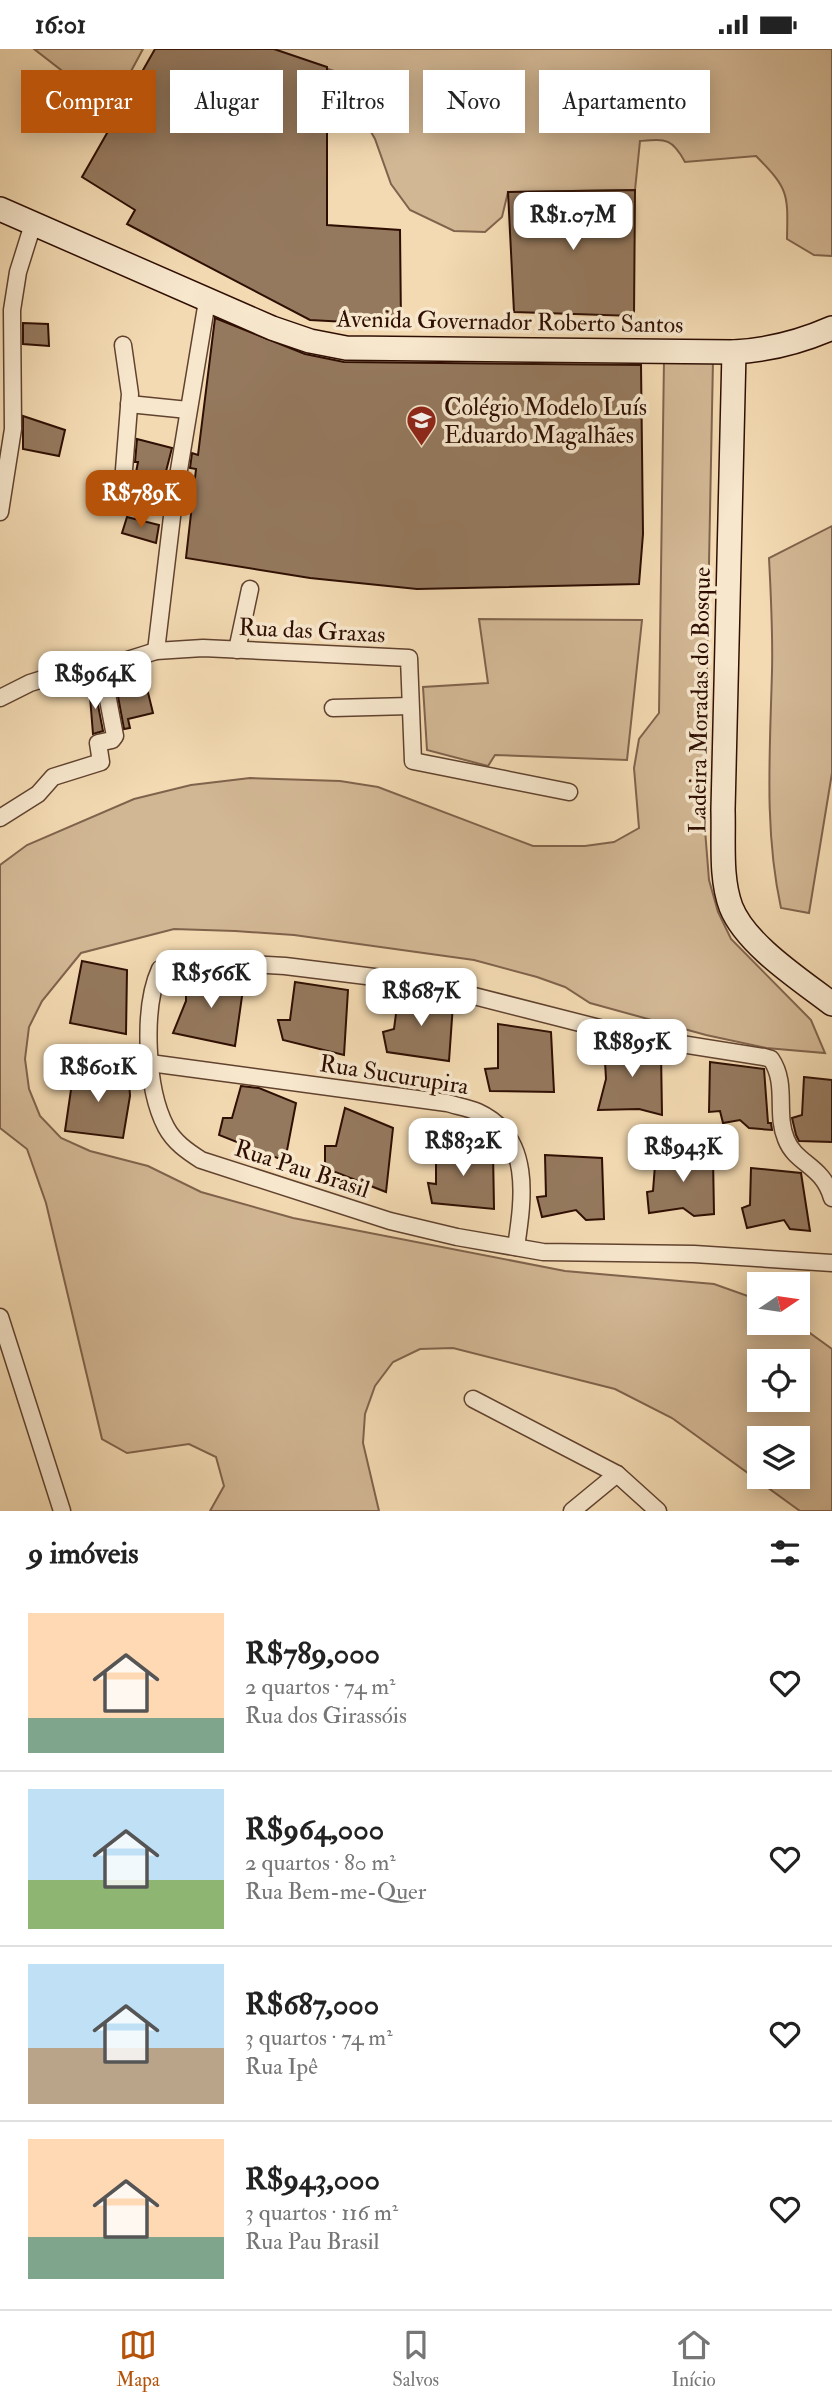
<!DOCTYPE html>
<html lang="pt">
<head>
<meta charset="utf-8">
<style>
	:root { --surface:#fff; --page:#f6f6f6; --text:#222; --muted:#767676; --line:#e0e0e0; --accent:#b45309 }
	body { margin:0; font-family:"IM FELL Double Pica",serif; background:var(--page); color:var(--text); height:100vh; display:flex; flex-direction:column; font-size:26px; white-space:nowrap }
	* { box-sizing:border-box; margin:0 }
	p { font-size:23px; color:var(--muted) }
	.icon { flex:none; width:38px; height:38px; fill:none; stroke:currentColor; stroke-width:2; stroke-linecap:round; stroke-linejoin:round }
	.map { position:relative; height:1462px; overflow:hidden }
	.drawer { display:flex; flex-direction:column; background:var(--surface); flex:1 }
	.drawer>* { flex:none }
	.hud { position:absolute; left:21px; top:21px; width:791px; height:63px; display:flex; gap:14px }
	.needle { width:46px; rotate:77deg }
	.fabs { position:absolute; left:747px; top:1223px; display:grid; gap:14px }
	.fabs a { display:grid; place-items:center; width:63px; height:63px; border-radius:0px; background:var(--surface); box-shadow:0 4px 18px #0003; font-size:35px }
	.price { position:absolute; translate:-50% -60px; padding:0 16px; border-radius:14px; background:#fff; color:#222; font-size:23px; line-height:46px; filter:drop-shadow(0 2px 4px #0008) }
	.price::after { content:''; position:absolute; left:50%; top:42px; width:21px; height:16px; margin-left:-10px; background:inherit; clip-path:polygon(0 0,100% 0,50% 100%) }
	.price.selected { background:var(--accent); color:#fff }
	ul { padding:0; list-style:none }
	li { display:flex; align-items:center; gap:21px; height:175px; padding:0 28px }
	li+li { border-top:2px solid var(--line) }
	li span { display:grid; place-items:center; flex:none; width:196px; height:140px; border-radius:0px; color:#555 }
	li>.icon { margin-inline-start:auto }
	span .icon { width:84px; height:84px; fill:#fffc; stroke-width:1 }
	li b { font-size:30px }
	h2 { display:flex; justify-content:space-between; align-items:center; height:84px; padding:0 28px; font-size:30px }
	.chip { padding:0 24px; border-radius:0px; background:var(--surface); box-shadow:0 4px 18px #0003; font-size:24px; line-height:63px }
	.chip.selected { background:var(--accent); color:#fff }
	.status { display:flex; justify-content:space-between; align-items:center; height:49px; padding:0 35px; background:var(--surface); direction:ltr }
	.status svg { height:19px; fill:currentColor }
	.menu { display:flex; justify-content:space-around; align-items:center; height:98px; border-top:2px solid var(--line); background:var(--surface); font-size:19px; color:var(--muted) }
	.menu a { display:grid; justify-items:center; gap:4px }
	.menu .selected { color:var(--accent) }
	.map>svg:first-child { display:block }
	.green { fill:#d2b794; stroke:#80634c; stroke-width:2; fill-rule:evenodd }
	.building { fill:#95795e; stroke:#2f0f03; stroke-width:2 }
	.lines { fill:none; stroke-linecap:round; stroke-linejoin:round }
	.street-casing { stroke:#60422f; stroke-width:19 }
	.secondary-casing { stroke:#2f0f03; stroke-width:26 }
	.street { stroke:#f7e7cd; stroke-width:16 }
	.secondary { stroke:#f7e7cd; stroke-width:23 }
	.labels { text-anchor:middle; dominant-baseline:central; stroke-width:7; stroke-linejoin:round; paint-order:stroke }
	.street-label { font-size:24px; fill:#2f0f03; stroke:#f7e7cd }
	.poi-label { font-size:24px; fill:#2f0f03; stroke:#f7e7cd; text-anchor:start }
</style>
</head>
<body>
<div class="status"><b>16:01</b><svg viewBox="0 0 49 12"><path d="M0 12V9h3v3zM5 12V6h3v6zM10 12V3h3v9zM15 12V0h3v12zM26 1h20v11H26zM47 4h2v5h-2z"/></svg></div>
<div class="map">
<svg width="832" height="1462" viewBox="0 0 832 1462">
	<rect width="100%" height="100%" fill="#f3dab2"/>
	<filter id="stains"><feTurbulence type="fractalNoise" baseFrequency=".00286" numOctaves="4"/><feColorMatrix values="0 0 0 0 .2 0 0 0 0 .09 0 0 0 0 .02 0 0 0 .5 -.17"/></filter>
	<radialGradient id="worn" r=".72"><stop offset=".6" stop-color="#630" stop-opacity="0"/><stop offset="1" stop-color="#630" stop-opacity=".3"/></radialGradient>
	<g class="green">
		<polygon points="34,0 143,0 123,37 65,24"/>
		<path d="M 272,0 L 832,0 L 832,207 L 814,206 L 787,190 C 788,145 789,140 756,107 L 685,113 C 672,89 666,90 640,92 L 635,141 L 508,143 L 502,168 L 485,183 L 454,182 L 410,161 L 391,135 L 375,90 L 337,23 Z"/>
		<path d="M 664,310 L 713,311 L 704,768 L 709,831 L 718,863 L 731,890 L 811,971 L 825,1004 L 766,999 L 706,986 L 590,954 L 565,938 L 537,928 L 474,911 L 294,886 L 235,882 L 174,880 L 81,904 L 42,952 L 29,978 L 25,1010 L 29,1040 L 40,1067 L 61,1089 L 90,1102 L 148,1117 L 201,1143 L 293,1169 L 565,1222 L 714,1235 L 759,1251 L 760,1274 L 796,1274 L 832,1300 L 832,1462 L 800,1462 L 672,1369 L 615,1340 L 453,1299 L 420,1300 L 393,1313 L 375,1337 L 365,1365 L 363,1394 L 379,1462 L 210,1462 L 224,1437 L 216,1408 L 189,1395 L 127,1404 L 102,1390 L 46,1154 L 27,1100 L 0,1079 L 0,816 L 27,796 L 134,750 L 191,736 L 250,729 L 340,732 L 378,738 L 533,797 L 585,797 L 614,793 L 639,779 L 634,719 L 639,690 L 659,664 ZM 760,1312 L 798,1312 L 798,1351 L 760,1351 ZM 760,1390 L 798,1390 L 798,1428 L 760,1428 Z"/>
		<path d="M 832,477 L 832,724 L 809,864 L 781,859 C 764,781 770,702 772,622 C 773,585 771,547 769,509 Z"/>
		<polygon points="479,570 642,571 627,711 495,706 488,717 427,701 423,638 488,634"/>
	</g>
	<g class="building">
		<polygon points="155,0 274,0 327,18 327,176 400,181 401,276 310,271 127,175 135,161 82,128"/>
		<polygon points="635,141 634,267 514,263 508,143"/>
		<polygon points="215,269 305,305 344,313 641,316 643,485 639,535 417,540 310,529 186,509 196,420 190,419 192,404 198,406"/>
		<polygon points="23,274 48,275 49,297 23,295"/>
		<polygon points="23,367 65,381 59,407 23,400"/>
		<polygon points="137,390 172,399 162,438 134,434 138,413 135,413"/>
		<polygon points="127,468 159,476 156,494 122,484"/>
		<polygon points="142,619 153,664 128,670 130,679 124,680 115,631 122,630 121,624"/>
		<polygon points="89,635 94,635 103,682 93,685"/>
		<polygon points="82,912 127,921 126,985 70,974"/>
		<polygon points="186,925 244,933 235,997 173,984 186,952"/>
		<polygon points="295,933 348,941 344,1006 283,991 278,971 290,971"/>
		<polygon points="399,942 453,955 449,1012 387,1003 383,983 394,980"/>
		<polygon points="498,975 551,983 554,1043 490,1042 485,1020 498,1019"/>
		<polygon points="612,994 661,1003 662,1066 639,1060 598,1061 606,1030 604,995"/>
		<polygon points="710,1013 764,1020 768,1074 771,1074 772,1081 749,1079 740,1071 723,1074 720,1062 709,1063"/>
		<polygon points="74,1020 129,1029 130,1047 123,1089 65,1082"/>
		<polygon points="804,1028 832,1031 832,1093 799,1092 796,1086 792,1069 802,1066"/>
		<polygon points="241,1037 259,1039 296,1054 285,1112 219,1086 223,1069 232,1069"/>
		<polygon points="345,1059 393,1079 386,1143 325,1119 325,1097 336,1097"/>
		<polygon points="451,1093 459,1103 493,1102 494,1160 432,1154 428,1134 436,1135 436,1095"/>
		<polygon points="656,1103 713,1108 714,1165 694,1167 683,1159 649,1164 647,1143 653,1142"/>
		<polygon points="545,1106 602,1109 604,1170 586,1171 576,1161 542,1168 537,1148 546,1147"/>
		<polygon points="751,1119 801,1124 810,1182 790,1180 784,1171 747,1179 742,1159 750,1156"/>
	</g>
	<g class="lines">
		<defs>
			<g id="street">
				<polyline points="123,296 130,345 122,446 174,451"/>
				<polyline points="129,355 188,361"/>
				<polyline points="0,463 13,380 12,261 18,223 33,175"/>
				<polyline points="237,601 250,540"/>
				<polyline points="156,602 174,451 207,252"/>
				<polyline points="0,649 30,634 62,624 102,619 156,602 203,599 409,609 413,712 569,743"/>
				<polyline points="333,659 410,657"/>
				<polyline points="0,769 38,745 53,728 101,713 98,694 112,691 115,687 102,619"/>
				<path d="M 150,1014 L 447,1054 C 457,1057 469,1059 478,1063 C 533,1088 523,1151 516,1198"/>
				<path d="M 832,1149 C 822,1115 796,1116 786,1090 C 775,1064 788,1035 771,1010 L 764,1008 L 631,987 L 423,934 L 285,917 L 194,912 L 175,914 L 160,920 C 142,959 146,1040 166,1078 C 174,1093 187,1102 201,1111 L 390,1172 L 457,1188 L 543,1203 L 694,1205 L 832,1214"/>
				<polyline points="0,1268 62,1462"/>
				<polyline points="473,1350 617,1425 658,1462"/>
				<polyline points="572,1462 617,1425"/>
			</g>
			<g id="secondary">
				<path d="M 0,160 L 272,279 L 310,292 L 346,299 L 734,303 C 770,301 800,293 832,279"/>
				<path d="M 734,303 L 723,761 C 724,792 720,829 731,858 C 746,896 801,931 832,955"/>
			</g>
		</defs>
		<use href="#street" class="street-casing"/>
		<use href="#secondary" class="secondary-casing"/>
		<use href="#street" class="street"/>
		<use href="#secondary" class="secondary"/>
	</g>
	<defs>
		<symbol id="school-pin" viewBox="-11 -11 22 30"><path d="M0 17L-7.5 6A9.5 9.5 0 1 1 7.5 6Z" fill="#8f2418" stroke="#f7e7cd"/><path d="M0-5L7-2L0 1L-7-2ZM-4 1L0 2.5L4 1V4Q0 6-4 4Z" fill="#fff"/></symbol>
	</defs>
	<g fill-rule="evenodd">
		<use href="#school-pin" x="404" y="354" width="35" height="47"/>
	</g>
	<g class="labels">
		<g class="street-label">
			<text transform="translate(510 273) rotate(1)">Avenida Governador Roberto Santos</text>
			<text transform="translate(312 582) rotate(3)">Rua das Graxas</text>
			<text transform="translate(700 651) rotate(-89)">Ladeira Moradas do Bosque</text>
			<text transform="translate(394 1026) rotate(9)">Rua Sucurupira</text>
			<text transform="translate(302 1120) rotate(18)">Rua Pau Brasil</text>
		</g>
		<g class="poi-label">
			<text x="444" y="358">Colégio Modelo Luís<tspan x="444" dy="28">Eduardo Magalhães</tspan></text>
		</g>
	</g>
	<rect width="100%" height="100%" filter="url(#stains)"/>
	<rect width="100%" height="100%" fill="url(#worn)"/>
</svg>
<div class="fabs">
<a><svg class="needle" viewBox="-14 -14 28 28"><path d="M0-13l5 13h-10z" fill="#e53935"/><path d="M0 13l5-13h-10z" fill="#767676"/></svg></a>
<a><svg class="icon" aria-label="locate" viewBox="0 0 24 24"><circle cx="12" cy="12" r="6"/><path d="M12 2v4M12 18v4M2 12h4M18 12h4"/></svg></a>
<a><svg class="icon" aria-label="layers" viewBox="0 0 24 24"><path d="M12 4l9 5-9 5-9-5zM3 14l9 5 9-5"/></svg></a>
</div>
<b class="price" style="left:573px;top:203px">R$1.07M</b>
<b class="price selected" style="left:141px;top:481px">R$789K</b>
<b class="price" style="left:95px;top:662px">R$964K</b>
<b class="price" style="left:211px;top:961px">R$566K</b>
<b class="price" style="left:421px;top:979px">R$687K</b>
<b class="price" style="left:632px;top:1030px">R$895K</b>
<b class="price" style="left:98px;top:1055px">R$601K</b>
<b class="price" style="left:463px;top:1129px">R$832K</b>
<b class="price" style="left:683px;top:1135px">R$943K</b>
<div class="hud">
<a class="chip selected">Comprar</a>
<a class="chip">Alugar</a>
<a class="chip">Filtros</a>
<a class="chip">Novo</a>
<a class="chip">Apartamento</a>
</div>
</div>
<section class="drawer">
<h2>9 imóveis<svg class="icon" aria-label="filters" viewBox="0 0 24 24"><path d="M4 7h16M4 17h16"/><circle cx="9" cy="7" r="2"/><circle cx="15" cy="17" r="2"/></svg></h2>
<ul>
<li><span style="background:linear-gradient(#ffd9b3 75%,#7fa58c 0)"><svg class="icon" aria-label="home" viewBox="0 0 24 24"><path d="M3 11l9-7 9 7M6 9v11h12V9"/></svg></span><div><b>R$789,000</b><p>2 quartos · 74 m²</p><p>Rua dos Girassóis</p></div><svg class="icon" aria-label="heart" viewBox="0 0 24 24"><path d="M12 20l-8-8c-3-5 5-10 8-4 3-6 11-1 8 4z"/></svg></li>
<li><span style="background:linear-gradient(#bfe0f5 65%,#8fb573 0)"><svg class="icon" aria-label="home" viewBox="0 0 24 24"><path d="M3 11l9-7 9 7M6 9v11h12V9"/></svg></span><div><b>R$964,000</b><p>2 quartos · 80 m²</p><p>Rua Bem-me-Quer</p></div><svg class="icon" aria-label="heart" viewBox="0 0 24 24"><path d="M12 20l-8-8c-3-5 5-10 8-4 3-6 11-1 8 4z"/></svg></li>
<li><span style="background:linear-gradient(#bfe0f5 60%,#b9a48a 0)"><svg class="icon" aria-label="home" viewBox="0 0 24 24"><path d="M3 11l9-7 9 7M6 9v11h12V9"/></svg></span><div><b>R$687,000</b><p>3 quartos · 74 m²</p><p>Rua Ipê</p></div><svg class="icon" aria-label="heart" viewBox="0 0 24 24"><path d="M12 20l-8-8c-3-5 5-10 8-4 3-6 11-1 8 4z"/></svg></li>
<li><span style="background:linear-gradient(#ffd9b3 70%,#7fa58c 0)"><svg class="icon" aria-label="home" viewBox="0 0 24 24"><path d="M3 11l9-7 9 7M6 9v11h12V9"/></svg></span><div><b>R$943,000</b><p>3 quartos · 116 m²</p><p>Rua Pau Brasil</p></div><svg class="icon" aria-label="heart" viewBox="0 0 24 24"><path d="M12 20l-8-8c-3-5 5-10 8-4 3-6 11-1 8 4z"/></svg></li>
</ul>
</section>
<nav class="menu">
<a class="selected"><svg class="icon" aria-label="map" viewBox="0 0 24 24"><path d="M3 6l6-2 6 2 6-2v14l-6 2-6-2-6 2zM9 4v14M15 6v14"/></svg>Mapa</a>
<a><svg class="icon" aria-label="saved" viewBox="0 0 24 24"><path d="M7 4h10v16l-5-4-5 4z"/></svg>Salvos</a>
<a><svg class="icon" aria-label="home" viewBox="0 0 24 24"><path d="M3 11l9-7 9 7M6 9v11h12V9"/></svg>Início</a>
</nav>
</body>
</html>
